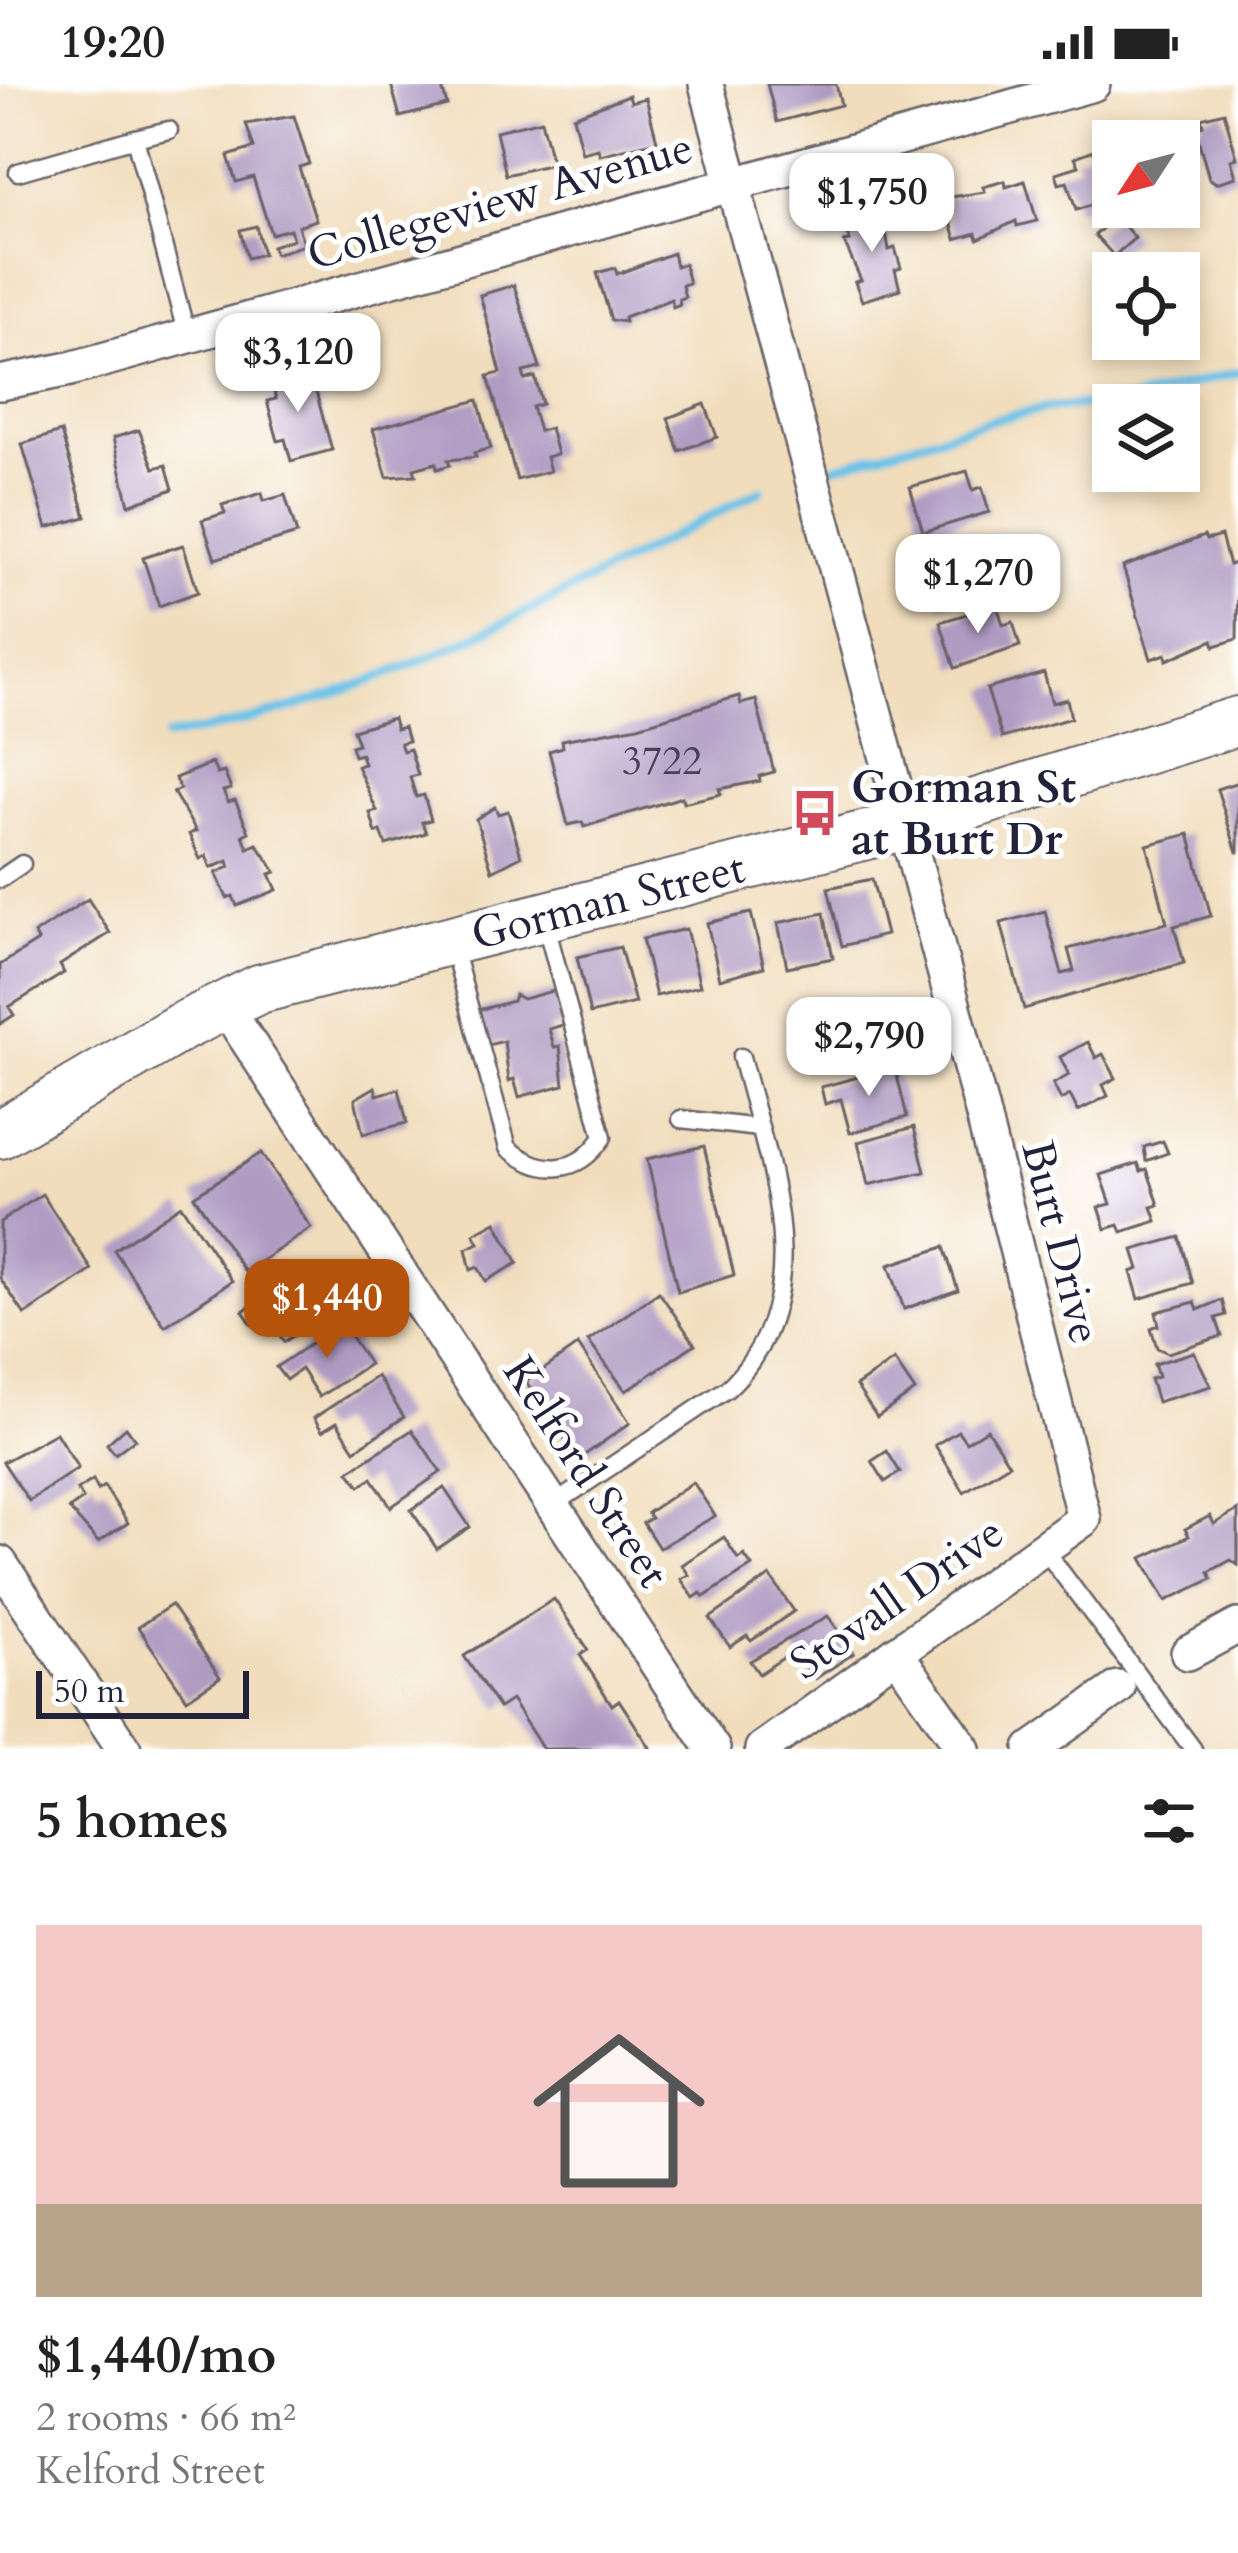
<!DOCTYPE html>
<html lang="en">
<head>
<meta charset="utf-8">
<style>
	:root { --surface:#fff; --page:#f6f6f6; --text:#222; --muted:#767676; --line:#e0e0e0; --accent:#b45309 }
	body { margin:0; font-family:Cardo,serif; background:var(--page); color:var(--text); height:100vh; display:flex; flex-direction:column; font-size:45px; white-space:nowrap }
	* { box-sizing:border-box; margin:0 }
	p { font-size:39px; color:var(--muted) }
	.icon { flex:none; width:66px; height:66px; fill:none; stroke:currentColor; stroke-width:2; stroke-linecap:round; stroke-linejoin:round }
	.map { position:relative; height:1665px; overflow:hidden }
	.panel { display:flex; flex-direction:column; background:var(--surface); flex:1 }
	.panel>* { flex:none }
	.needle { width:78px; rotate:234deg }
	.buttons { position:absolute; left:1092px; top:36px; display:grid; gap:24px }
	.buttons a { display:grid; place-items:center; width:108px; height:108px; border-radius:0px; background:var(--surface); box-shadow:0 6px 18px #0003; font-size:60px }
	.scale { position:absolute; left:36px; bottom:30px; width:213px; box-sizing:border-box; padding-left:12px; border:6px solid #22223b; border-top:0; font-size:33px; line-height:42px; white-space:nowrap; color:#22223b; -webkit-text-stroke:9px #fff; paint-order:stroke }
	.price { position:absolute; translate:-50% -102px; padding:0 27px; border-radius:24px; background:#fff; color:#222; font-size:39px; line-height:78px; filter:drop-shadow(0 3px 6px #0008) }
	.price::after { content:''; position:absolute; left:50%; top:72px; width:36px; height:27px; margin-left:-18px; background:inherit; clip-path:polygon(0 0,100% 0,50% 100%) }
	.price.active { background:var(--accent); color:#fff }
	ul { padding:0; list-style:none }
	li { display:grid; align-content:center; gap:24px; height:636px; padding:0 36px }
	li+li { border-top:3px solid var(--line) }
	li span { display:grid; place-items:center; height:372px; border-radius:0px; color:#555 }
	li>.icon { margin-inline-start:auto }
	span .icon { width:216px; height:216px; fill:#fffc; stroke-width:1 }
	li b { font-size:51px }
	h2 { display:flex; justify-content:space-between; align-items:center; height:144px; padding:0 36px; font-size:51px }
	.status { display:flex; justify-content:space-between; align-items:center; height:84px; padding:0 60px; background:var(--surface); direction:ltr }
	.status svg { height:33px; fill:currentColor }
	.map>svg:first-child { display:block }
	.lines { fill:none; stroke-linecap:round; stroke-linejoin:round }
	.stream { stroke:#6ac2e8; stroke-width:9 }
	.building { fill:#b09bc3 }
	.service-casing { stroke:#6a6368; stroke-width:21 }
	.minor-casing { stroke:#6a6368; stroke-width:38 }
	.secondary-casing { stroke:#6a6368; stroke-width:52 }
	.service { stroke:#fff; stroke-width:16 }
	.minor { stroke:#fff; stroke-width:33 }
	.secondary { stroke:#fff; stroke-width:48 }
	.labels { text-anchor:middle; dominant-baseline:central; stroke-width:10; stroke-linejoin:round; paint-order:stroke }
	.number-label { font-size:39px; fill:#46405d }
	.street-label { font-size:45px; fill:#22223b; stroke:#fff }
	.poi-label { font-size:45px; font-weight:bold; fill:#22223b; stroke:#fff; text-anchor:start }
</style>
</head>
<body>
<div class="status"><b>19:20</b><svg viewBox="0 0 49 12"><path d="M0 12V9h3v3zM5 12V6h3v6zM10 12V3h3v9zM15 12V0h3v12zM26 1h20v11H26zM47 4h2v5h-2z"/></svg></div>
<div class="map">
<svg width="1238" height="1665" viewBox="0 0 1238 1665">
	<rect width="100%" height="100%" fill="#fff"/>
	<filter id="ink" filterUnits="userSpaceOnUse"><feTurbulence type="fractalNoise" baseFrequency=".00833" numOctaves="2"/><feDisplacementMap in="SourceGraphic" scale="24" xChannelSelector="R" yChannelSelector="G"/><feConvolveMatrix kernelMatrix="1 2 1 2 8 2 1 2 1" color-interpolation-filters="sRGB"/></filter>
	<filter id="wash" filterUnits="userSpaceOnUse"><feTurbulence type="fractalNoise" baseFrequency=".004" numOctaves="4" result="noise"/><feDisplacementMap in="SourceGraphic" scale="48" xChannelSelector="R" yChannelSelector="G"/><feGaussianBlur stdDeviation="2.7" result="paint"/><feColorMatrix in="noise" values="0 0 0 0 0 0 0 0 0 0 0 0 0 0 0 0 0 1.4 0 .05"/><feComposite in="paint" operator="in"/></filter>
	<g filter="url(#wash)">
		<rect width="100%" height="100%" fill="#f1ddbc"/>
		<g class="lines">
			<g class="stream">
				<polyline points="834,383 995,335 1050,324 1123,318 1238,288"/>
				<path d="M 167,653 C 378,620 573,503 761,406"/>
			</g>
		</g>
		<g id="blocks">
			<g class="building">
				<polygon points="391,0 441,0 447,21 400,33"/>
				<polygon points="767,0 836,0 841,21 777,38"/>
				<polygon points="629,11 631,18 646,14 657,57 600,71 598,65 582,69 573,32"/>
				<polygon points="1224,28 1237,74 1231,76 1236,93 1216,99 1209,94 1195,44 1203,41 1201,34"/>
				<polygon points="294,32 309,80 299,83 316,136 298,142 304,161 275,170 272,162 293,155 290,145 271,150 253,93 236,98 228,72 254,64 246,40"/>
				<polygon points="541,36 552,80 506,91 496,47"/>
				<polygon points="1173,43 1177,57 1128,57 1128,56"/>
				<polygon points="1094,66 1110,115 1076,126 1067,98 1059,100 1056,89 1079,82 1075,73"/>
				<polygon points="1005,97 1006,103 1025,97 1037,137 1017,142 1016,137 978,155 976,149 956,155 944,114 985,108 983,103"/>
				<polygon points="882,125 889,166 895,164 901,184 895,186 900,205 862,217 855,198 861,196 844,158 850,157 844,136"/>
				<polygon points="1116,132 1135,154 1114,172 1095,151"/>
				<polygon points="256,142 263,170 247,174 240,146"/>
				<polygon points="673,169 676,182 684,180 689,199 682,201 685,213 679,215 680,220 673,223 671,215 624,233 625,238 611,236 597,189 615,184 617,190"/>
				<polygon points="514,201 540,284 523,288 525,296 535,293 542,320 532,323 539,347 550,344 557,370 546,373 550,387 517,396 488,292 501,289 480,211"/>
				<polygon points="309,283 332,366 291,377 285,355 278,357 267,317 276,315 270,293"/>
				<polygon points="478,316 491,364 474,369 476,373 448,376 450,381 437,385 436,379 414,385 416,391 387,393 373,345"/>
				<polygon points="705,320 717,353 679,367 668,334"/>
				<polygon points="139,346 154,384 166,381 173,405 129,421 113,354"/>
				<polygon points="61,348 86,433 47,444 22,360"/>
				<polygon points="967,387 973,406 982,403 989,428 923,448 910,403"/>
				<polygon points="262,409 264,417 285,411 297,450 215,475 202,436 225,429 222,421"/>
				<polygon points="1204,452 1206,456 1221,452 1229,481 1238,478 1237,555 1215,562 1213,556 1167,576 1166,570 1151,575 1123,483"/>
				<polygon points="183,461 198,508 159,522 143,474"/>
				<polygon points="984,461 991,480 1000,478 1006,501 941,521 928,478"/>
				<polygon points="997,521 1003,541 1013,538 1020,562 955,584 940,538"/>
				<polygon points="1044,589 1052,619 1067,615 1071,634 1002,654 987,605"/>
				<polygon points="739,612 741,620 756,616 774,688 759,692 760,697 719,705 721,710 683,719 682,713 584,743 582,738 568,741 549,667 563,663 562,656 638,642"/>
				<polygon points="393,634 396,645 404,643 408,657 400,659 403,667 410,665 418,691 410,693 416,713 424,711 431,736 422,738 426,749 386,761 381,747 376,749 370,729 377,727 357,682 364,680 361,670 354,672 351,662 358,660 353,646"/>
				<polygon points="212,679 217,690 224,688 231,705 223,707 228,718 235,716 249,748 243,751 248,764 257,760 276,788 270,790 277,806 237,822 233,812 227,814 216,789 230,783 228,777 211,784 206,772 200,775 189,750 196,747 173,708 180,705 175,694"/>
				<polygon points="1238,698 1238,768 1237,768 1217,705"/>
				<polygon points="495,723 498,730 508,727 521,772 492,787 476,735"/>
				<polygon points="1189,750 1211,832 1174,842 1184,879 1024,925 1001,839 1045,827 1062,890 1074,887 1068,865 1167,839 1147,761"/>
				<polygon points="872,795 886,851 842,862 828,804"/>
				<polygon points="88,815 110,849 60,881 64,889 9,923 14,931 0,940 0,881 38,857 34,850"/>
				<polygon points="751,829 764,883 720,895 707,839"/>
				<polygon points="824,829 833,874 787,883 778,839"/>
				<polygon points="686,845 700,902 656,912 642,855"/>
				<polygon points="620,863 635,919 590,930 577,873"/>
				<polygon points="556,906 566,940 549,945 554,963 560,962 564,1001 519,1013 514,995 509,997 504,957 488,961 478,926 513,917 515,911 523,915"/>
				<polygon points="877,922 890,971 833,986 825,952 814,955 810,939"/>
				<polygon points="1088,958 1096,974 1103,970 1116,994 1103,1001 1108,1012 1078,1027 1070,1011 1061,1016 1053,1000 1069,991 1060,973"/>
				<polygon points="895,983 907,1033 850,1049 841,1015 825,1020 821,1003"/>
				<polygon points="375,1003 377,1011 399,1005 407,1039 363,1050 355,1015"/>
				<polygon points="914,1043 925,1088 868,1101 858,1058"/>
				<polygon points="1163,1057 1168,1069 1146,1077 1144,1063"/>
				<polygon points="704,1062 734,1191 678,1208 647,1075"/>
				<polygon points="261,1069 311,1144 245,1188 194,1112"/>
				<polygon points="1138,1079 1141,1087 1147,1085 1159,1121 1152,1123 1157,1137 1122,1148 1119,1141 1106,1145 1099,1123 1111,1120 1101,1091"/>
				<polygon points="42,1110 92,1186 25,1231 0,1194 0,1138"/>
				<polygon points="181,1121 232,1197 165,1242 114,1166"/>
				<polygon points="496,1138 518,1179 486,1197 478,1183 471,1186 466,1165 479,1159 474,1150"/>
				<polygon points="1180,1153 1193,1199 1139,1215 1131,1188 1139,1185 1133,1166"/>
				<polygon points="944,1163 958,1206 904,1225 889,1181"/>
				<polygon points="307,1185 334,1226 284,1258 267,1231 252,1241 243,1227"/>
				<polygon points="659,1208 695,1260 626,1307 588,1257"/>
				<polygon points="1222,1216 1226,1231 1216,1234 1222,1252 1168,1269 1157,1264 1151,1244 1159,1241 1156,1228 1195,1218 1198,1226"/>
				<polygon points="342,1239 369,1280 319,1313 301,1285 286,1296 276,1283"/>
				<polygon points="578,1261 630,1339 579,1375 526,1298"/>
				<polygon points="1194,1268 1211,1302 1157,1318 1150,1295 1158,1293 1154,1280"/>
				<polygon points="894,1276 915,1307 877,1333 856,1302"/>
				<polygon points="377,1292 404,1333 355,1366 337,1338 322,1347 314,1334"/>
				<polygon points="126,1343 135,1355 115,1370 107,1360"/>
				<polygon points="987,1345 1009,1380 964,1408 935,1361 958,1347 966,1358"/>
				<polygon points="412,1346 441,1388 391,1423 372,1394 360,1402 349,1387"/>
				<polygon points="56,1349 78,1384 29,1417 3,1378"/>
				<polygon points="887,1367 900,1388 885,1398 872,1377"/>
				<polygon points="93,1396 98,1406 104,1402 128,1439 98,1458 69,1425 83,1415 77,1406"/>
				<polygon points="693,1398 715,1432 659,1464 643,1439 651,1434 647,1429"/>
				<polygon points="444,1404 470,1443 437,1465 411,1426"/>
				<polygon points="1238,1426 1238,1481 1231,1476 1209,1488 1212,1495 1166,1517 1142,1474 1189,1452 1185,1445 1210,1432 1214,1440"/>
				<polygon points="724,1453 738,1475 744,1471 752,1482 704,1513 701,1509 694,1514 681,1495 689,1491 682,1481"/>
				<polygon points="770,1492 794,1527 751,1557 747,1552 730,1563 710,1534"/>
				<polygon points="554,1515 588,1566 580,1571 612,1621 619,1616 651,1665 543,1665 511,1616 499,1624 464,1572"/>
				<polygon points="171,1521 220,1593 187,1615 138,1543"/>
				<polygon points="828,1532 854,1569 815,1595 795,1566 759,1590 750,1577"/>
			</g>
		</g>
	</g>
	<g filter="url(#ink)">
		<use href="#blocks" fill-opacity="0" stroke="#6a6368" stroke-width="3"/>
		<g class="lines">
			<defs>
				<g id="service">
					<polyline points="135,54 169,46"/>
					<polyline points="18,88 135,54 187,252"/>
					<polyline points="0,795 22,780"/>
					<path d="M 452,860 L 508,1064 C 542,1092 578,1091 603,1053 L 545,838"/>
					<polyline points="681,1035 759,1044"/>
					<path d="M 553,1421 L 727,1305 C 823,1214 769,1083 741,973"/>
					<polyline points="1044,1465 1193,1665"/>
				</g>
				<g id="minor">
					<polyline points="706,0 981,1024 1084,1435 762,1665"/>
					<polyline points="0,299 70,285 1093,0"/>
					<polyline points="224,921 713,1665"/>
					<polyline points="0,1479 124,1665"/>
					<polyline points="896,1569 964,1665"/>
					<polyline points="1188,1569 1238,1542"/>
					<polyline points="1032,1665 1118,1604"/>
				</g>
				<g id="secondary">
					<path id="s1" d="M 0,1050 L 181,943 L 259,905 L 906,741 L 1238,637"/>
				</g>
			</defs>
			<use href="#service" class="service-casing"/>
			<use href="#minor" class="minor-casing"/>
			<use href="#secondary" class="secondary-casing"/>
			<use href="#service" class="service"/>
			<use href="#minor" class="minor"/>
			<use href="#secondary" class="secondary"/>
		</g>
	</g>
	<defs>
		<symbol id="bus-bare" viewBox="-9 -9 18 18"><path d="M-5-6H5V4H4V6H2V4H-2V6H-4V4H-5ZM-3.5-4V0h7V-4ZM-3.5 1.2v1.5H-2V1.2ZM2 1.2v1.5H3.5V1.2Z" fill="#d1495b" stroke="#fff" stroke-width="2.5" paint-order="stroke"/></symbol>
	</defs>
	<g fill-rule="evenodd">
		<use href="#bus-bare" x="782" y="696" width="66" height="66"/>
	</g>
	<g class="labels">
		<g class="number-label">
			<text x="662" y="677">3722</text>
		</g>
		<g class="street-label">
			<text transform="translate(500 117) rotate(-16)">Collegeview Avenue</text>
			<text stroke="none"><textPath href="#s1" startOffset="657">Gorman Street</textPath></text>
			<text transform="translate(1061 1158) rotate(76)">Burt Drive</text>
			<text transform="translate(586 1388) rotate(57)">Kelford Street</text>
			<text transform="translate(897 1514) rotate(-35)">Stovall Drive</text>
		</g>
		<g class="poi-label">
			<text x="851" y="703">Gorman St<tspan x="851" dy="52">at Burt Dr</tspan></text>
		</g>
	</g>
</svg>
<div class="buttons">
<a><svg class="needle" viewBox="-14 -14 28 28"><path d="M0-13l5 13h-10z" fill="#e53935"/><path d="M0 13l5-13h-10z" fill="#767676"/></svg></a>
<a><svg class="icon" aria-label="locate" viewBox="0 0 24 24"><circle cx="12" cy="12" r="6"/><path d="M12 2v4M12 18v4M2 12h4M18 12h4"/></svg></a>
<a><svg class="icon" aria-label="layers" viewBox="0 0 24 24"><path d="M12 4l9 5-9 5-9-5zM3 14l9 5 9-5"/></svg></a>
</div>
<div class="scale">50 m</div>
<b class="price" style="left:872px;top:171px">$1,750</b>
<b class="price" style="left:298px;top:331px">$3,120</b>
<b class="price" style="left:978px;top:552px">$1,270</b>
<b class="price" style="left:869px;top:1015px">$2,790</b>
<b class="price active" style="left:327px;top:1277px">$1,440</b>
</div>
<section class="panel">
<h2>5 homes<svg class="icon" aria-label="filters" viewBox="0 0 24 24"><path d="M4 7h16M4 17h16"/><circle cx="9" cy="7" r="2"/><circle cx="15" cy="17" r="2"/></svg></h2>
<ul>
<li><span style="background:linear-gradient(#f6c9c9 75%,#b9a48a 0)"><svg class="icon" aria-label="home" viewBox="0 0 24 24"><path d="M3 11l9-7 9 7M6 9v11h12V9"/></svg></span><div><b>$1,440/mo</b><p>2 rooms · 66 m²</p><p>Kelford Street</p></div></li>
</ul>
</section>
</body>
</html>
